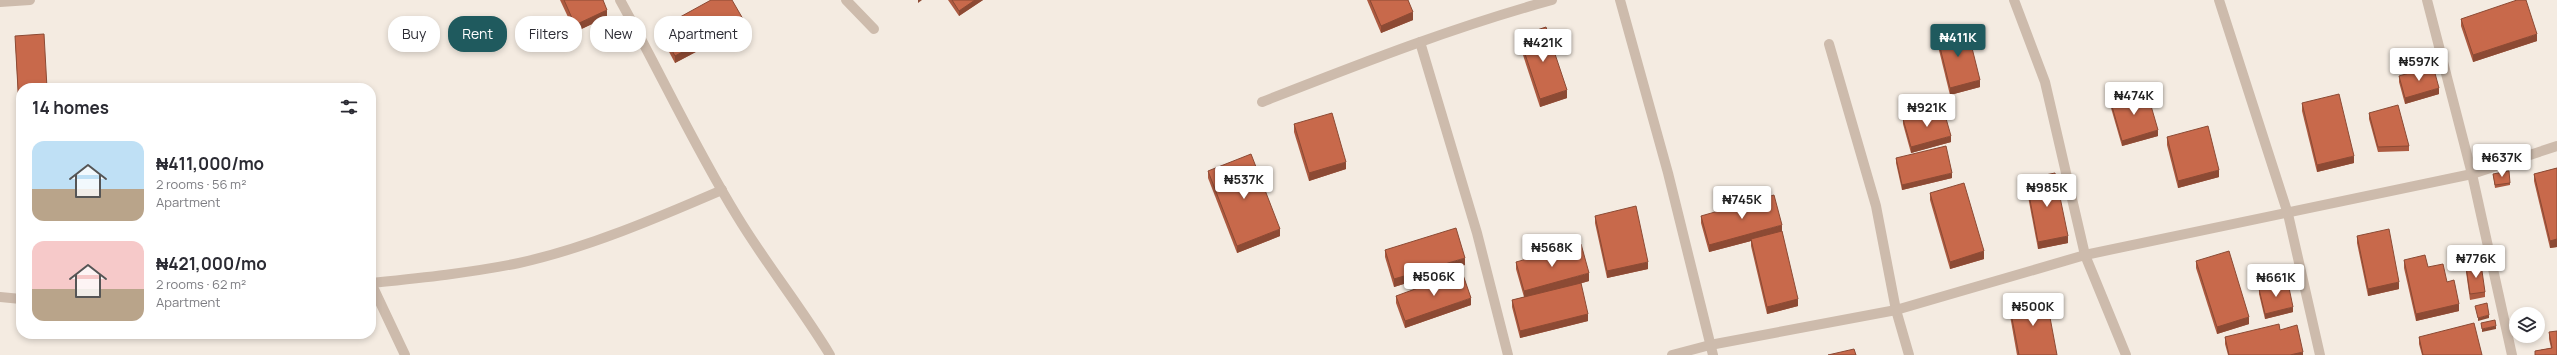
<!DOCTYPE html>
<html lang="en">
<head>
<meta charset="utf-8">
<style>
	:root { --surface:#fff; --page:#f7f7f7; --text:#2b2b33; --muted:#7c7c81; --accent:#1f5a5e }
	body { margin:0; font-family:Manrope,sans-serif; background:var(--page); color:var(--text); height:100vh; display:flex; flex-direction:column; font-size:15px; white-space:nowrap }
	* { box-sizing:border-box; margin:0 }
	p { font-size:13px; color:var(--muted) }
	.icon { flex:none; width:22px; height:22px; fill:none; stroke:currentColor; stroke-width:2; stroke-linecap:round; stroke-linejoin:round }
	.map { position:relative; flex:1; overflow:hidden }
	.drawer { position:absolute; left:16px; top:83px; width:360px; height:256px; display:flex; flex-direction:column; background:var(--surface); border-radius:16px; box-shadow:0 2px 6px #0003 }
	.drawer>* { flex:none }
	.top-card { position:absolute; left:388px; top:16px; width:380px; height:36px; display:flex; gap:8px }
	.fabs { position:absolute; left:2509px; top:307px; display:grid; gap:8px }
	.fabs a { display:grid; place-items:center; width:36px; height:36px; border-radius:50%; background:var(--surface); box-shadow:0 2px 6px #0003; font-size:20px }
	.price { position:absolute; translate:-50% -34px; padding:0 9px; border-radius:4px; background:#fff; color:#222; font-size:13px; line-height:26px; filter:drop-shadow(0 1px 2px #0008) }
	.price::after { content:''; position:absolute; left:50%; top:24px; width:12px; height:9px; margin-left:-6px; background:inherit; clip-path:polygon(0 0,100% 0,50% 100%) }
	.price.active { background:var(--accent); color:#fff }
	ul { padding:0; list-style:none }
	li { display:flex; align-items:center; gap:12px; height:100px; padding:0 16px }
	li span { display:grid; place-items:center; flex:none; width:112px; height:80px; border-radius:12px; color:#555 }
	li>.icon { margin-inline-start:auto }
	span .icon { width:48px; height:48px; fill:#fffc; stroke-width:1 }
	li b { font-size:17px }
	h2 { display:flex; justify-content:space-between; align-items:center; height:48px; padding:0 16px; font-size:17px }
	.pill { padding:0 14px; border-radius:16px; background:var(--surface); box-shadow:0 2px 6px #0003; font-size:14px; line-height:36px }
	.pill.active { background:var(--accent); color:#fff }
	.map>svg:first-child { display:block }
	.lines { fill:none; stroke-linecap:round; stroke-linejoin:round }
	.street { stroke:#cdbbac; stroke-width:10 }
	.wall { fill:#ac5a40 }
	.shaded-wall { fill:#8c4a34 }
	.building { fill:#c8694b; stroke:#8c4a34 }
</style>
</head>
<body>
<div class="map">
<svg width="2557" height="355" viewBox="0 0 2557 355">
	<rect width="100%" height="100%" fill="#f4ebe1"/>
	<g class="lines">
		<g class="street">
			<path d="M 620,0 C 660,72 694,146 737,216 C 766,264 801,307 830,355"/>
			<polyline points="846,0 874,29"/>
			<polyline points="1620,0 1668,173 1713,355"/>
			<polyline points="2014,0 2045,82 2085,255 2126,355"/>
			<polyline points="2219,0 2288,214 2320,355"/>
			<polyline points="2427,0 2472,174 2512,355"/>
			<polyline points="0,2 30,0"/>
			<polyline points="1420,42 1477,233 1508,355"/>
			<polyline points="1829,44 1876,206 1896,310 1909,355"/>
			<path d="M 1262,102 C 1357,65 1453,27 1552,0"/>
			<path d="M 371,283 C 420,278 470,273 519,263 C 587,248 657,218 722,190"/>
			<polyline points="371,283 405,355"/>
			<polyline points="0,297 21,299"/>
			<polyline points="1672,355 1710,345 1896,310 2085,255 2472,174 2557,146"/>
		</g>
	</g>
	<g class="wall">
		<polygon points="560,0 603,0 607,17 575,32"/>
		<polygon points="948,0 983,0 959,16"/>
		<polygon points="1367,0 1408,0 1413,20 1381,33"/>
		<polygon points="2461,19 2537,41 2473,62 2461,26"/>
		<polygon points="743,27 675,63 660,35 660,28"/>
		<polygon points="1937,35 1980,87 1950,95 1937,42"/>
		<polygon points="15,36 21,88 21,114 19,114"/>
		<polygon points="1519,36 1567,98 1540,107 1519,43"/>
		<polygon points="2399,76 2439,94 2405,104 2399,82"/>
		<polygon points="2111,103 2158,136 2122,146 2111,108"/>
		<polygon points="2302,103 2354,163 2317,172 2302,111"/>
		<polygon points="2369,113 2409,146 2409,151 2378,152 2369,119"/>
		<polygon points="1903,119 1951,142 1911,153 1903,124"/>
		<polygon points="1294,124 1346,169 1309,181 1294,132"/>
		<polygon points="2167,137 2219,177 2178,188 2167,145"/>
		<polygon points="1896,158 1952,178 1902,190 1896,163"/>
		<polygon points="2557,168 2557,247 2550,248 2534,181 2534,174"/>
		<polygon points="1208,171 1280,236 1237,253 1208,178"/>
		<polygon points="2493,174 2510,183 2510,185 2495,188"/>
		<polygon points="2026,179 2068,243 2038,249 2026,186"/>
		<polygon points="1930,193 1984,259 1950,269 1930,200"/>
		<polygon points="1595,216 1648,269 1607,278 1595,223"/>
		<polygon points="1701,216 1782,231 1798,306 1767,314 1751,246 1751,241 1709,252 1701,223"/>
		<polygon points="2357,236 2399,289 2368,296 2357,243"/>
		<polygon points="1385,250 1465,265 1394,287 1385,257"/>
		<polygon points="2404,260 2428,267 2447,282 2459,311 2416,321 2404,268"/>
		<polygon points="2196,261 2249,324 2217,334 2196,268"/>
		<polygon points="1516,262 1589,281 1579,284 1588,321 1520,338 1512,307 1512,300 1524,297 1516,269"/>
		<polygon points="2466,266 2485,292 2485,297 2470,300 2466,272"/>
		<polygon points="2259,289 2293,312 2265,319 2259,294"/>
		<polygon points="1396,296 1471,305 1405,328 1396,303"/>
		<polygon points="2009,303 2057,355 2017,355 2009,310"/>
		<polygon points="2280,330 2303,355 2228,355 2225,344 2225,337"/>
		<polygon points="2549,332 2557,355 2535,355 2535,351 2551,348 2549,339"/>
		<polygon points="2419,337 2482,355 2422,355 2419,344"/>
	</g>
	<g class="shaded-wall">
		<polygon points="918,0 922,0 918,3"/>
		<polygon points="975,0 983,0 959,16 959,11"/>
		<polygon points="607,10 607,17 575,32 575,25"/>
		<polygon points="1413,12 1413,20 1381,33 1381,26"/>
		<polygon points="743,19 743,27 675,63 675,56"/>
		<polygon points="2537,34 2537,41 2473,62 2473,55"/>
		<polygon points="1980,80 1980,87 1950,95 1950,88"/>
		<polygon points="2439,88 2439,94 2405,104 2405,98"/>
		<polygon points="1567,90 1567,98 1540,107 1540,99"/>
		<polygon points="2158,130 2158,136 2122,146 2122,141"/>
		<polygon points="1951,136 1951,142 1911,153 1911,147"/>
		<polygon points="2354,156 2354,163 2317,172 2317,165"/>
		<polygon points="1346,162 1346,169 1309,181 1309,173"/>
		<polygon points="2219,170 2219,177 2178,188 2178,181"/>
		<polygon points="1952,173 1952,178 1902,190 1902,185"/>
		<polygon points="1782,225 1782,232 1751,239 1751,241 1709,252 1709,245"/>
		<polygon points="1280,229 1280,236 1237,253 1237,246"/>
		<polygon points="2068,236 2068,243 2038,249 2038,242"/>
		<polygon points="2557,239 2557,247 2550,248 2550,241"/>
		<polygon points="1984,251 1984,259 1950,269 1950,262"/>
		<polygon points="1465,258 1465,265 1394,287 1394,279"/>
		<polygon points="1648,262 1648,269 1607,278 1607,271"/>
		<polygon points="1589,273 1589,281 1524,299 1524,291"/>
		<polygon points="2399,282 2399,289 2368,296 2368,289"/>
		<polygon points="1471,298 1471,305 1405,328 1405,321"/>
		<polygon points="1798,299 1798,306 1767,314 1767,307"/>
		<polygon points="2459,304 2459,311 2416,321 2416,314"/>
		<polygon points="2293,307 2293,312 2265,319 2265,314"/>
		<polygon points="1588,314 1588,321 1520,338 1520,331"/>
		<polygon points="2489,315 2489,318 2478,321 2478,318"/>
		<polygon points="2249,317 2249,324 2217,334 2217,327"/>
		<polygon points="2496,326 2496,329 2482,332 2482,329"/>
		<polygon points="2303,352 2303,355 2290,355"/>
	</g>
	<g class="building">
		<polygon points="564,0 603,0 607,10 575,25"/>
		<polygon points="711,0 732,0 743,19 675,56 660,28"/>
		<polygon points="952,0 975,0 959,11"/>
		<polygon points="1370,0 1408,0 1413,12 1381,26"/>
		<polygon points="2517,0 2526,0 2537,34 2473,55 2461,19"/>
		<polygon points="1546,27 1567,90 1540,99 1519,36"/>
		<polygon points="1967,28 1980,80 1950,88 1937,35"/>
		<polygon points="44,34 47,88 21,88 21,106 19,107 15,36"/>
		<polygon points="2433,66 2439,88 2405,98 2399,76"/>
		<polygon points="2147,92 2158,130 2122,141 2111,103"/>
		<polygon points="2339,94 2354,156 2317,165 2302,103"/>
		<polygon points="2398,105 2409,146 2378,147 2369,113"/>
		<polygon points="1943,108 1951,136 1911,147 1903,119"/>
		<polygon points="1332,113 1346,162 1309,173 1294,124"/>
		<polygon points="2208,126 2219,170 2178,181 2167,137"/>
		<polygon points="1946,146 1952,173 1902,185 1896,158"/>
		<polygon points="1251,154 1280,229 1237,246 1208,171"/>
		<polygon points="2557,168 2557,239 2550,241 2534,174"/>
		<polygon points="2509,171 2510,183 2495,185 2493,174"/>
		<polygon points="2055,173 2068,236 2038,242 2026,179"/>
		<polygon points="1964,183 1984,251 1950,262 1930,193"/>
		<polygon points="1774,195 1782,225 1709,245 1701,216"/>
		<polygon points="1636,206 1648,262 1607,271 1595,216"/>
		<polygon points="1456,228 1465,258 1394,279 1385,250"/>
		<polygon points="2389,229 2399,282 2368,289 2357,236"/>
		<polygon points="1782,231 1798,299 1767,307 1751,239"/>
		<polygon points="1581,244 1589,273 1524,291 1516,262"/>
		<polygon points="2229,251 2249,317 2217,327 2196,261"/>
		<polygon points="2425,255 2428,267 2443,264 2447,282 2454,280 2459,304 2416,314 2404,260"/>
		<polygon points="2481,264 2485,292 2470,294 2466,266"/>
		<polygon points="1462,272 1471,298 1405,321 1396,296"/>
		<polygon points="1581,283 1588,314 1520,331 1512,300"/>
		<polygon points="2288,283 2293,307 2265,314 2259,289"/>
		<polygon points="2046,296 2057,355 2019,355 2009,303"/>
		<polygon points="2487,303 2489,315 2478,318 2475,306"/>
		<polygon points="2495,320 2496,326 2482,329 2481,323"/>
		<polygon points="2474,323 2482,355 2423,355 2419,337"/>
		<polygon points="2279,324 2280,330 2297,325 2303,352 2290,355 2229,355 2225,337"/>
		<polygon points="2557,331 2557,355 2535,355 2535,351 2552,348 2549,332"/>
		<polygon points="1854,349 1856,355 1828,355"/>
	</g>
</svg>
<div class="fabs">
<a><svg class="icon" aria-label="layers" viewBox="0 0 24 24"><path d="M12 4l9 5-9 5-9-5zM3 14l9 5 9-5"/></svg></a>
</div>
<b class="price active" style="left:1958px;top:58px">₦411K</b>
<b class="price" style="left:1543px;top:63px">₦421K</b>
<b class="price" style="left:2419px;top:82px">₦597K</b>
<b class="price" style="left:2134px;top:116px">₦474K</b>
<b class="price" style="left:1927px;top:128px">₦921K</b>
<b class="price" style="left:2502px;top:178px">₦637K</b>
<b class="price" style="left:1244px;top:200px">₦537K</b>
<b class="price" style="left:2047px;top:208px">₦985K</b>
<b class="price" style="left:1742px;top:220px">₦745K</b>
<b class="price" style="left:1552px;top:268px">₦568K</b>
<b class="price" style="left:2476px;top:279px">₦776K</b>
<b class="price" style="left:1434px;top:297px">₦506K</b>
<b class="price" style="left:2276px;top:298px">₦661K</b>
<b class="price" style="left:2033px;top:327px">₦500K</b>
<div class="top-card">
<a class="pill">Buy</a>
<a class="pill active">Rent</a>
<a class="pill">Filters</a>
<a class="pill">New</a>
<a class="pill">Apartment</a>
</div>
<section class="drawer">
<h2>14 homes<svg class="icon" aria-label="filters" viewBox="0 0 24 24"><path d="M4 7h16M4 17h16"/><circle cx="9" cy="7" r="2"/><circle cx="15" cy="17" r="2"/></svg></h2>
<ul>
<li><span style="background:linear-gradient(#bfe0f5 60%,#b9a48a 0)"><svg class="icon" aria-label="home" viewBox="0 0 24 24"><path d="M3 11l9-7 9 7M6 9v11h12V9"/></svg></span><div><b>₦411,000/mo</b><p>2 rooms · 56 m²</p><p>Apartment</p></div></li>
<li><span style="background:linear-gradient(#f6c9c9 60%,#b9a48a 0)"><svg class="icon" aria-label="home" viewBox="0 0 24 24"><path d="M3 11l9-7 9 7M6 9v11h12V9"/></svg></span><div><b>₦421,000/mo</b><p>2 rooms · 62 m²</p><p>Apartment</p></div></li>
</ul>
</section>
</div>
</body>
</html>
